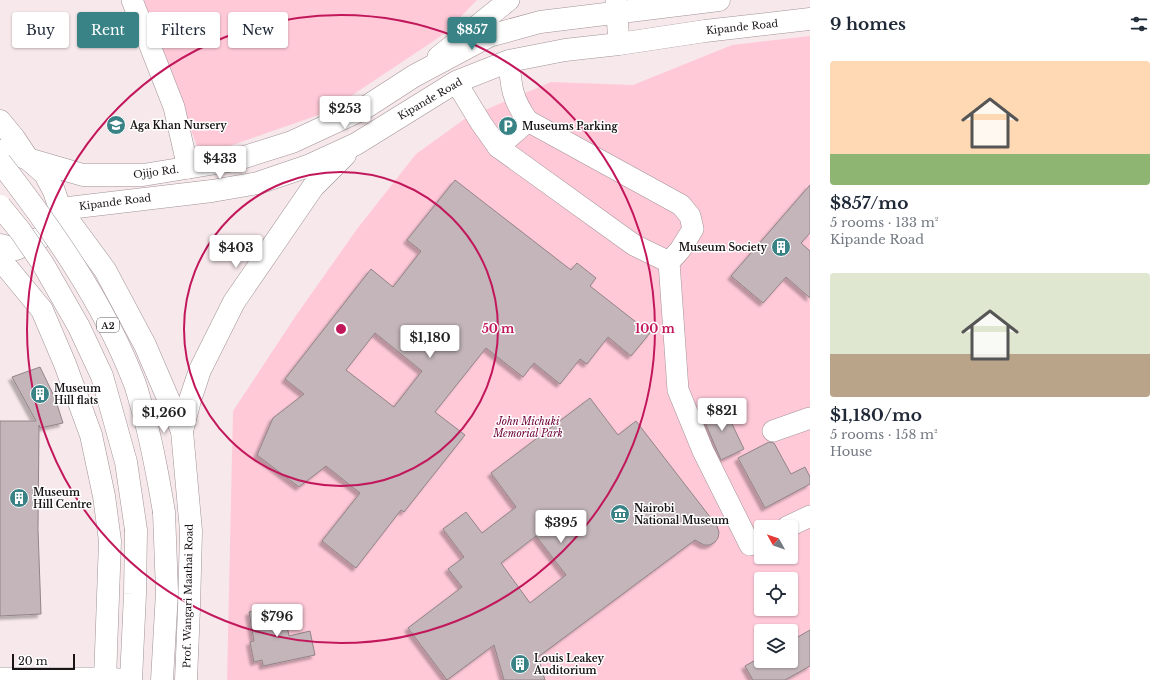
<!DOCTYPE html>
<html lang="en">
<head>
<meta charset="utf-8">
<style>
	:root { --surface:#fff; --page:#f2f2f3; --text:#1f2937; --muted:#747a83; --accent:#398286 }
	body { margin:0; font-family:"Libre Baskerville",serif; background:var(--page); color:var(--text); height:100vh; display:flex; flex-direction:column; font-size:15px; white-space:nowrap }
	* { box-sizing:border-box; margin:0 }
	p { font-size:13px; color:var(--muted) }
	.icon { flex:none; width:22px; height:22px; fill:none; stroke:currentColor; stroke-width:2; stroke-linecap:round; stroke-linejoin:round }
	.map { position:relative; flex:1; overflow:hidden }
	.drawer { display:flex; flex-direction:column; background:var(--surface); width:360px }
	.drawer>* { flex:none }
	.hud { position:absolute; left:12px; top:12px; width:380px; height:36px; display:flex; gap:8px }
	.needle { width:26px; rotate:310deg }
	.controls { position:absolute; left:754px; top:520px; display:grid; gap:8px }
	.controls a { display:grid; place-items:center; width:44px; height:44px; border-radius:4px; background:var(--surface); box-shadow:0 1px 3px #0004; font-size:20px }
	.scale { position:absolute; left:12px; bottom:10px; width:63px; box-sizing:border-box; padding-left:4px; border:2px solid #191415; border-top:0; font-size:11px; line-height:14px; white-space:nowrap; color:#191415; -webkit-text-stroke:3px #fff; paint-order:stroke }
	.price { position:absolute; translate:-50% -34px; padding:0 9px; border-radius:4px; background:#fff; color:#222; font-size:13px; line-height:26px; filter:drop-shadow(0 1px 2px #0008) }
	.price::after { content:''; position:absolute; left:50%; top:24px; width:12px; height:9px; margin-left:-6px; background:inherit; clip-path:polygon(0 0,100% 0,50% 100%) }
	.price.active { background:var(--accent); color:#fff }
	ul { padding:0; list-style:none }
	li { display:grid; align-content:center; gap:8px; height:212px; padding:0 20px }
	li span { display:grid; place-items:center; height:124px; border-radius:4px; color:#555 }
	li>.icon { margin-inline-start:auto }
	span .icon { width:72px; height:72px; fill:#fffc; stroke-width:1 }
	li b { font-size:17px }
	h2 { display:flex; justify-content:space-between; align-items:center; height:48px; padding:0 20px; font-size:17px }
	.pill { padding:0 14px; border-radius:4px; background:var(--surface); box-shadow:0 1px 3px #0004; font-size:14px; line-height:36px }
	.pill.active { background:var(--accent); color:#fff }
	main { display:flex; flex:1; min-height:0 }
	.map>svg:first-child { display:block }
	.green { fill:#ffc9d8; fill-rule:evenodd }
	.building { fill:#c3b5b9; stroke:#928488; fill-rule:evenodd; filter:url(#shadow) }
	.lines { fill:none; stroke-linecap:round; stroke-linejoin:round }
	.minor-casing { stroke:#a19396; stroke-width:22 }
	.major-casing { stroke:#a19396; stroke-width:23 }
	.minor { stroke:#fff; stroke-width:21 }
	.major { stroke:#fff; stroke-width:22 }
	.major-bridge-casing { stroke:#a19396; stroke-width:23; stroke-linecap:butt }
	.major-bridge { stroke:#fff; stroke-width:22 }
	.ring { fill:none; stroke:#c2185b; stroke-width:2 }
	.labels { text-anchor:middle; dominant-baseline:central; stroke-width:3; stroke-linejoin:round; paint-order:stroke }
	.shield { fill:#fff; stroke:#5e5a5b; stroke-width:1 }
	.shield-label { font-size:9px; font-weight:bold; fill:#191415 }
	.street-label { font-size:10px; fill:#191415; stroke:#fff }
	.poi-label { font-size:10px; font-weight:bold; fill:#191415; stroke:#fff; text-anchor:start }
	.park-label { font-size:10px; font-style:italic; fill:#6e0038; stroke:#fff }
	.centre { fill:#c2185b; stroke:#fff; stroke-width:2 }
	.ring-label { font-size:12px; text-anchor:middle; font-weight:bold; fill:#c2185b; stroke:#fff; stroke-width:3; stroke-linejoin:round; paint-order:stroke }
</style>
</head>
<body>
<main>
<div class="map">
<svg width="810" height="680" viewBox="0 0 810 680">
	<defs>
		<filter id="shadow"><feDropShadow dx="-3.5" dy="3.5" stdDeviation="1" flood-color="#0004"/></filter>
	</defs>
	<rect width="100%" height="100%" fill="#f7e8eb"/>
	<g class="green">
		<polygon points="140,0 477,0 444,34 327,112 201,156"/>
		<path d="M 810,36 L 810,680 L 227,680 L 233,411 L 295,317 L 357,229 L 416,154 L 466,118 L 551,82 L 633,85 L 732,45 ZM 761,527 L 791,527 L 791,557 L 761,557 ZM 761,579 L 791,579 L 791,609 L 761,609 ZM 761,631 L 791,631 L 791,661 L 761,661 Z"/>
	</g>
	<g class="building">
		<path d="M 455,180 L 571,270 L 577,263 L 596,278 L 590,286 L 650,333 L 631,356 L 608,337 L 587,364 L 580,359 L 560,384 L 534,363 L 523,377 L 486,348 L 435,412 L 465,435 L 404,512 L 401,510 L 356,568 L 322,541 L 360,493 L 326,466 L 299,487 L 257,455 L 273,418 L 304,394 L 285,379 L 371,269 L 393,287 L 421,251 L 407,240 ZM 375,333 L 422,371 L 394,407 L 346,370 Z"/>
		<polygon points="810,185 810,233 801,243 810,251 810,298 786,277 763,303 731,276"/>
		<polygon points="40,367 55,398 63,423 40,428 39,425 38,529 41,614 0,616 0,421 36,421 12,377"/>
		<path d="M 590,398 L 618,435 L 636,421 L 717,526 L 719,532 L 718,538 L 715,542 L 710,545 L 704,545 L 695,540 L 538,657 L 545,680 L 504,680 L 494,645 L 447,680 L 408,628 L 462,587 L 448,569 L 464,557 L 443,529 L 466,512 L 482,533 L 516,507 L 491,473 ZM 536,536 L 566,575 L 530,603 L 501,563 Z"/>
		<polygon points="722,403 744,449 721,460 701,413"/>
		<polygon points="769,442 774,443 791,474 805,467 810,477 810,484 765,508 738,458"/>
		<polygon points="283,605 289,636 310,631 315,655 263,666 262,660 254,662 250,642 254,641 249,612"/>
		<polygon points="810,630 810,666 785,680 753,680 745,666 761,657 761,661 791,661 791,641"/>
	</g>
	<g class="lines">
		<defs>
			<g id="minor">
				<polyline points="132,0 174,107 188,168"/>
				<polyline points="616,0 619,44"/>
				<polyline points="438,57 509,0"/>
				<path d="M 509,61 C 511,87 512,99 528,121 L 681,205 L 690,216 L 693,229 L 680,250 L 669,262 L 678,390 L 703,451 L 750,545 L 761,540"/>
				<polyline points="456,82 481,123 498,147 634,245 669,262"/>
				<polyline points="498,147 528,121"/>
				<polyline points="773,431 810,418"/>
				<polyline points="787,527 810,516"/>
				<polyline points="0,678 105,678 131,680"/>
			</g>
			<g id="major">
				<polyline points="0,121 14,138 28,159 45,174 54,191 60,209 105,270 145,345 182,431 191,531 189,608 186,680"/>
				<polyline points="0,151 6,151 28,159 83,175 143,175 235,160 292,142 363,109 414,76 489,36 540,22 719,0"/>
				<polyline points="60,209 212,191 258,183 308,166 356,144 456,82 509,61 565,50 619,44 705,31 810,19"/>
				<polyline points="0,245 16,249 40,238 53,226 58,214"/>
				<polyline points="0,259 42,310 65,364 91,435 104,496 110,541 105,680"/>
				<polyline points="182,431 190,400 200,370 234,302 313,187 345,155"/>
				<polyline points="131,680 135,594 136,530"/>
				<polyline points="162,680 167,592 164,512"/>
			</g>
		</defs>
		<use href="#minor" class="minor-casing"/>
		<use href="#major" class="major-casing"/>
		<use href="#minor" class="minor"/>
		<use href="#major" class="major"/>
		<defs>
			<g id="major-bridge">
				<path d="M 0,162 C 52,229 102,300 133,379 C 137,388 139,398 142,408 C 152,442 158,477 164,512"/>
				<polyline points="0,206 21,232 43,264 79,327 102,376 126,462 136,530"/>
			</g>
		</defs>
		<use href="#major-bridge" class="major-bridge-casing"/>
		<use href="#major-bridge" class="major-bridge"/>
	</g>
	<g class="ring">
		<circle cx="341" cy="329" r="157"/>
		<circle cx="341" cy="329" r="314"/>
	</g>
	<defs>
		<symbol id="school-disc" viewBox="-11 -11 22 22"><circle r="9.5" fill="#398286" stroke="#fff"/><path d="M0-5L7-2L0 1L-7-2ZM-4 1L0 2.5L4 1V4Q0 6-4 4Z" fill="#fff"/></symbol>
		<symbol id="parking-disc" viewBox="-11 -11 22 22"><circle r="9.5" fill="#398286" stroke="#fff"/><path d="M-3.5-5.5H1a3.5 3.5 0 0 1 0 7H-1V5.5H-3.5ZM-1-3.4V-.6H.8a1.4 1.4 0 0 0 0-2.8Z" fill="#fff"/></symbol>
		<symbol id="building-disc" viewBox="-11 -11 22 22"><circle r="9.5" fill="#398286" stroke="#fff"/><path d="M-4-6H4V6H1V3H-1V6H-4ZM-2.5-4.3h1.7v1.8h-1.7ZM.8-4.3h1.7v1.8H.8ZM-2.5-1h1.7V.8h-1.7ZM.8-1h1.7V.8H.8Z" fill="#fff"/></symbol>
		<symbol id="museum-disc" viewBox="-11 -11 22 22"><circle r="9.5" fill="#398286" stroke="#fff"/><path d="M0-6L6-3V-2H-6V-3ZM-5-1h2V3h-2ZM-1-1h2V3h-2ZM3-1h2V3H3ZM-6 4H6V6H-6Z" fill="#fff"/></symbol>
	</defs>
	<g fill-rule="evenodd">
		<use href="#school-disc" x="105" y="114" width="22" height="22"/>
		<use href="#parking-disc" x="497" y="115" width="22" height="22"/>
		<use href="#building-disc" x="770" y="236" width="22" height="22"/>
		<use href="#building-disc" x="29" y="383" width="22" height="22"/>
		<use href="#building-disc" x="8" y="487" width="22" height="22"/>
		<use href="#museum-disc" x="609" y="503" width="22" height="22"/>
		<use href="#building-disc" x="509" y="653" width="22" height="22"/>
	</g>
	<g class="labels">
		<rect class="shield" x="97" y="318" width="22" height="14" rx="3"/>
		<g class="shield-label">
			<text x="108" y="325">A2</text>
		</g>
		<g class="street-label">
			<text transform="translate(742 27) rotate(-6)">Kipande Road</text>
			<text transform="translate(430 99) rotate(-30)">Kipande Road</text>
			<text transform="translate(156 172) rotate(-7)">Ojijo Rd.</text>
			<text transform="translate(115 202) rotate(-7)">Kipande Road</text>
			<text transform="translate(188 596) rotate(-89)">Prof. Wangari Maathai Road</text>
		</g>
		<g class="poi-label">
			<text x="130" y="125">Aga Khan Nursery</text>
			<text x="522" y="126">Museums Parking</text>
			<text x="767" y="247" text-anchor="end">Museum Society</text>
			<text x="54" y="388">Museum<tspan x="54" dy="12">Hill flats</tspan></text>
			<text x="33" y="492">Museum<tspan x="33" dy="12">Hill Centre</tspan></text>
			<text x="634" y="508">Nairobi<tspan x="634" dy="12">National Museum</tspan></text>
			<text x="534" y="658">Louis Leakey<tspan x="534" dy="12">Auditorium</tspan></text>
		</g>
		<g class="park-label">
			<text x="528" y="421">John Michuki<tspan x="528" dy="12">Memorial Park</tspan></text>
		</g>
	</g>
	<circle cx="341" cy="329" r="6" class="centre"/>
	<g class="ring-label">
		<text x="498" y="333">50 m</text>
		<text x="655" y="333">100 m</text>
	</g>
</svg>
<div class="controls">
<a><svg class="needle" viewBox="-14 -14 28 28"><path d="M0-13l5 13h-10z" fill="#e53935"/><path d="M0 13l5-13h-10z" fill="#747a83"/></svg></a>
<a><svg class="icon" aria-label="locate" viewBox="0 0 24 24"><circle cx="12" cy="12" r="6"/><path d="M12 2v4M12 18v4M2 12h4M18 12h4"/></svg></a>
<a><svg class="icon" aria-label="layers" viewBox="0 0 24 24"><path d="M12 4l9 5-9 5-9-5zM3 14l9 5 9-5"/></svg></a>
</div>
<div class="scale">20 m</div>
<b class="price active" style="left:472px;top:51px">$857</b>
<b class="price" style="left:345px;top:130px">$253</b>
<b class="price" style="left:220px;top:180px">$433</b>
<b class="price" style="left:236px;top:269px">$403</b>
<b class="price" style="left:430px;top:359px">$1,180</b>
<b class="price" style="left:722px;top:432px">$821</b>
<b class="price" style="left:164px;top:434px">$1,260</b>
<b class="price" style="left:561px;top:544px">$395</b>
<b class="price" style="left:277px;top:638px">$796</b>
<div class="hud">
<a class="pill">Buy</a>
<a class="pill active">Rent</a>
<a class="pill">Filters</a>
<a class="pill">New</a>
</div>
</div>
<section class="drawer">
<h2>9 homes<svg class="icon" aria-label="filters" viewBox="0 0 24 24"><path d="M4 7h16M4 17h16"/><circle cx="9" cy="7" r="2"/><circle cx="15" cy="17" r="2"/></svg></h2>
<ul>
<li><span style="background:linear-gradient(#ffd9b3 75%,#8fb573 0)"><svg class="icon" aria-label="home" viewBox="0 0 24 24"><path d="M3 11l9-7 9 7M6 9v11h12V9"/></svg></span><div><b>$857/mo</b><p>5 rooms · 133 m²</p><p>Kipande Road</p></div></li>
<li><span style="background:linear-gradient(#dfe7d0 65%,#b9a48a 0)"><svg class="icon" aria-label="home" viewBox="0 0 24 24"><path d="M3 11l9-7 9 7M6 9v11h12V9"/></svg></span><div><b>$1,180/mo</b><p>5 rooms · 158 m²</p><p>House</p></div></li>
</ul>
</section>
</main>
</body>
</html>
